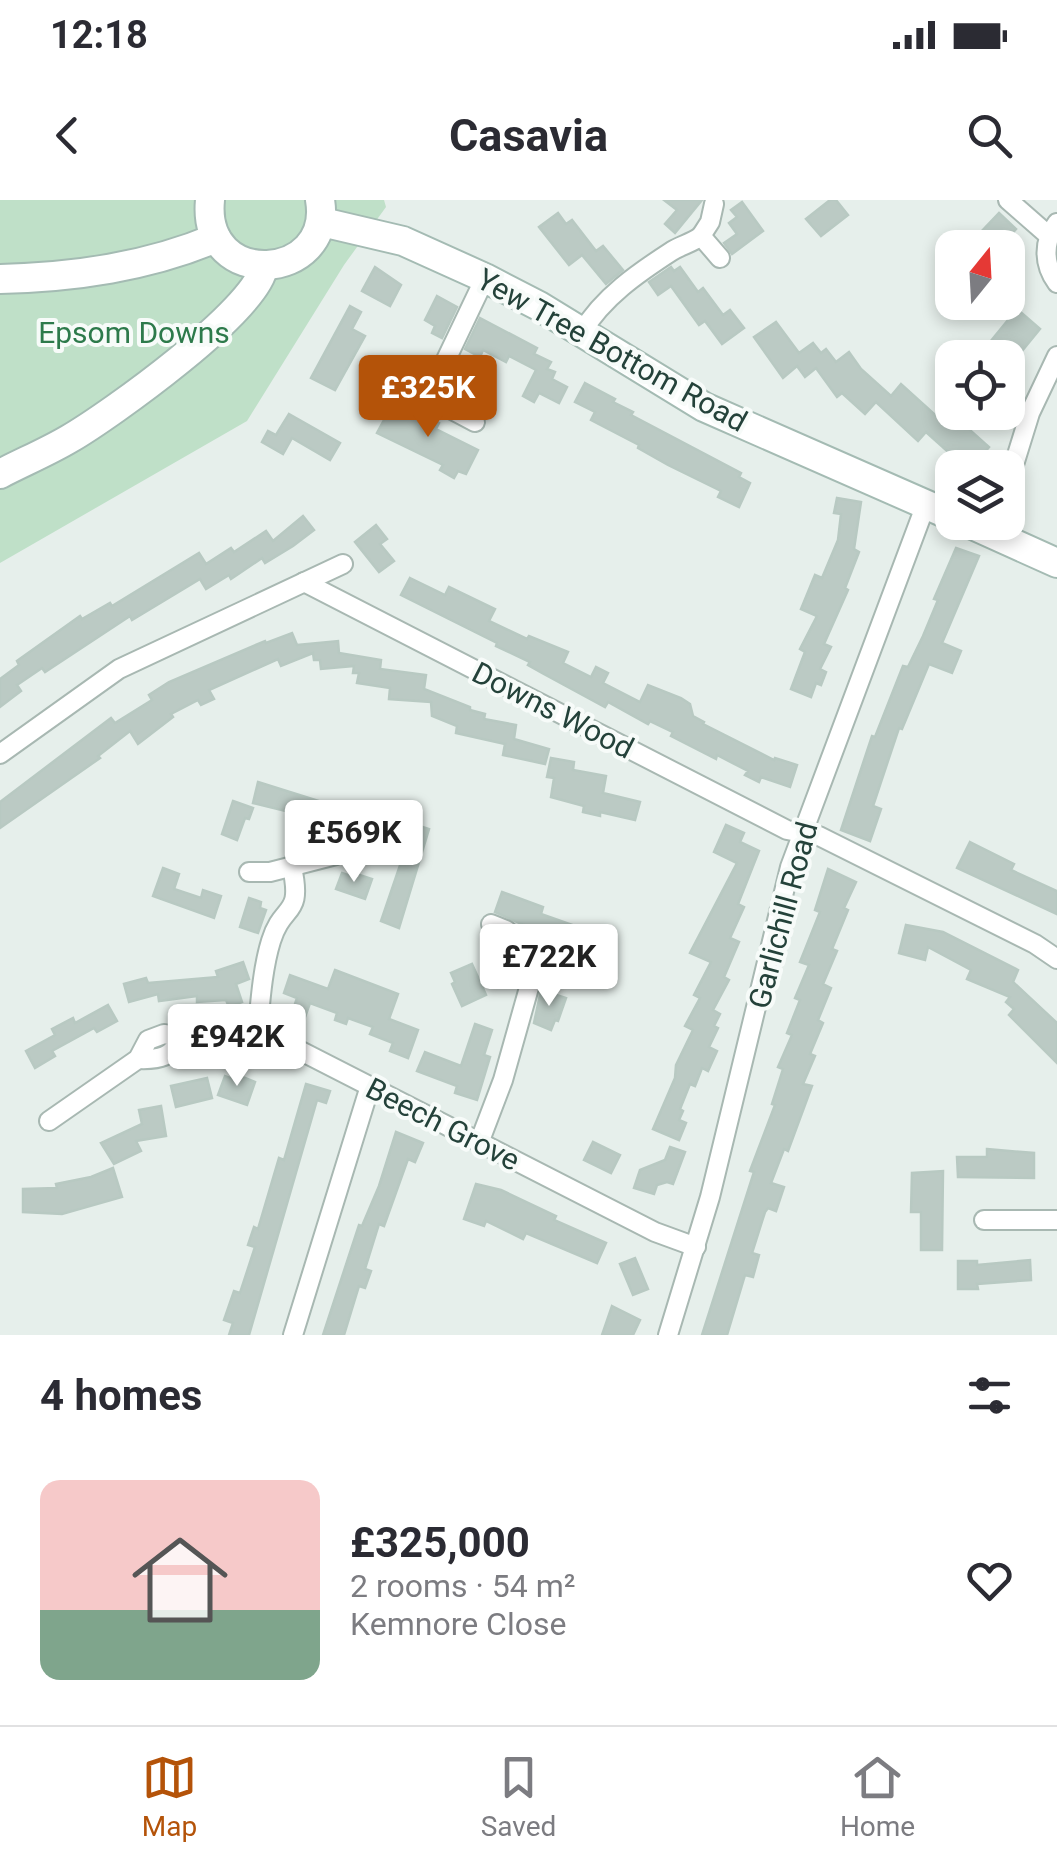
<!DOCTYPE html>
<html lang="en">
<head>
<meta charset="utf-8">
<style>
	:root { --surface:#fff; --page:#f2f2f3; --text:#2b2b33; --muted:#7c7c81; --line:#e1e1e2; --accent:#b45309 }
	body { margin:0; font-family:Roboto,sans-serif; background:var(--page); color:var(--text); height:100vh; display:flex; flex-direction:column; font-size:38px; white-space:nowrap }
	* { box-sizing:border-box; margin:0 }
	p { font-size:32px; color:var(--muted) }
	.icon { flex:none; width:55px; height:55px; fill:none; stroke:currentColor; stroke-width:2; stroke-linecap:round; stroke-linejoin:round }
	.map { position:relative; height:1135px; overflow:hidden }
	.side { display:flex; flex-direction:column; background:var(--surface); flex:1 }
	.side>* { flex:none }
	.needle { width:65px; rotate:18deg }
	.buttons { position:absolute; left:935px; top:30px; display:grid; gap:20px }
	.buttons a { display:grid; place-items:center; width:90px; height:90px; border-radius:20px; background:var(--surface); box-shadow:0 5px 15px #0003; font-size:50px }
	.price { position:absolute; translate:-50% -85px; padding:0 22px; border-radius:10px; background:#fff; color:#222; font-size:32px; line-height:65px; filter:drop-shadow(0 2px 5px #0008) }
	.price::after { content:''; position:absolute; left:50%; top:60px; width:30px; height:22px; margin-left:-15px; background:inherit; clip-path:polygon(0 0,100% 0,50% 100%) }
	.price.selected { background:var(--accent); color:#fff }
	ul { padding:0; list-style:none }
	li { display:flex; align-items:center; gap:30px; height:250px; padding:0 40px }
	li span { display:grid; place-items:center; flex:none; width:280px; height:200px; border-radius:20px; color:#555 }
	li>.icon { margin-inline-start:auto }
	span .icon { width:120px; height:120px; fill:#fffc; stroke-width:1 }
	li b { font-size:42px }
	h2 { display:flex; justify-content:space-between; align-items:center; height:120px; padding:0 40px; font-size:42px }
	.status { display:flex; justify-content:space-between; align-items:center; height:70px; padding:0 50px; background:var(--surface); direction:ltr }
	.status svg { height:28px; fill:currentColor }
	header { display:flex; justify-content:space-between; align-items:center; height:130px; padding:0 40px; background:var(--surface); font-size:45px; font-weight:700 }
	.tab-bar { display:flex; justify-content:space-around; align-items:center; height:140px; border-top:2px solid var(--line); background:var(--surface); font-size:28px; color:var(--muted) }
	.tab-bar a { display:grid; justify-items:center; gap:5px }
	.tab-bar .selected { color:var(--accent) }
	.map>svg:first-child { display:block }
	.green { fill:#bfe0c8 }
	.building { fill:#bbcac4; stroke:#b8c9c2; stroke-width:2.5 }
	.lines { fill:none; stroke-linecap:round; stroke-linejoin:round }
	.street-casing { stroke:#a8b8b2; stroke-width:22 }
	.secondary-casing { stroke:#a4bbb3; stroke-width:32 }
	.street { stroke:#fff; stroke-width:18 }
	.secondary { stroke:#fff; stroke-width:28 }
	.labels { text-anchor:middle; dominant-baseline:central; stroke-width:8; stroke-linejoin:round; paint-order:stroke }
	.park-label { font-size:30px; fill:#2d7a4b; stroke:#f7fbf9 }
	.street-label { font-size:30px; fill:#24423a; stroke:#f7fbf9 }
</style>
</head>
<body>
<div class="status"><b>12:18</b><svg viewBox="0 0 49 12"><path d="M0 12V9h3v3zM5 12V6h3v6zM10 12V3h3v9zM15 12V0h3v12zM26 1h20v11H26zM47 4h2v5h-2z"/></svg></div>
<header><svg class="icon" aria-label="back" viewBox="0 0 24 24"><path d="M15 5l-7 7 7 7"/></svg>Casavia<svg class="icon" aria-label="search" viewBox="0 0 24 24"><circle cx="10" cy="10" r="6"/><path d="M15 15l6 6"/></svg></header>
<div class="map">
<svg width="1057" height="1135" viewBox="0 0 1057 1135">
	<rect width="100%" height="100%" fill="#e6efeb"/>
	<polygon class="green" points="0,0 384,0 386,7 344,65 247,221 0,363"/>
	<g class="building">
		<polygon points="664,0 702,0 675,33 665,24 677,10"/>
		<polygon points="830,0 836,0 848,15 821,36 806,19"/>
		<polygon points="742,2 763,31 732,54 724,43 737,34 729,23 737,17 731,10"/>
		<polygon points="558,13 566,24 572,20 596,51 603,46 623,70 606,84 582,55 569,65 539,27"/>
		<polygon points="999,13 1016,29 999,48 978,48 988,36 982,31"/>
		<polygon points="375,67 401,85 390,106 362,91"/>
		<polygon points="671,67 674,71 680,67 698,92 703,88 723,115 730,110 744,128 722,144 705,121 699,125 671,86 658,95 649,82"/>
		<polygon points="437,96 457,107 442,138 432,133 435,126 425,120"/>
		<polygon points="350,106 361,112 352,129 365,136 335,190 311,178"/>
		<polygon points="1017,109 1040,129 1008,168 1008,158 977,158"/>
		<polygon points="480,118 537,148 534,154 551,162 547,169 555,172 552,179 567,187 559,203 539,193 534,202 523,196 536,170 509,156 506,162 483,150 480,157 465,149"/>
		<polygon points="776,122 799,153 813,143 821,153 826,149 836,162 849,152 861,169 891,196 901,184 944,223 952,214 989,247 971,268 966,268 926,232 918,241 876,202 865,214 842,193 837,197 816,168 805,177 797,166 783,178 754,137"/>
		<polygon points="585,183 615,199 613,202 633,212 631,215 741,273 739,277 750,283 739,307 718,297 721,291 668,265 638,248 639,245 591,220 595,212 575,202"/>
		<polygon points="401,206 439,223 436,229 478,250 466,274 458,271 454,278 440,270 443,265 377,233 390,209 397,213"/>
		<polygon points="289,214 340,243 330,260 292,238 283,254 262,242 268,231 276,235"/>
		<polygon points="837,298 861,302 854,349 859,352 845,388 848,390 824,444 831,447 820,469 826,472 821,485 816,483 811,497 791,489 805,452 800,449 817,416 801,409 815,375 822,378 838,340 841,314 834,313"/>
		<polygon points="303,316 314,330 293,346 265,363 262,358 231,379 229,375 206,389 200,379 132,420 130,416 45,472 42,468 17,485 21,491 0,507 0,479 19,465 17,461 80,416 82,419 110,403 112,406 199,353 206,364 231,348 234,352 266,331 273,341"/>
		<polygon points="376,325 387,339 380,344 394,361 379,372 355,342"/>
		<polygon points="956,348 979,356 942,443 961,451 952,473 929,464 902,529 899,528 873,606 881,609 870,641 841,630 872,536 875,537 903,466 908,467 923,436 938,400 934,399"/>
		<polygon points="410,378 445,395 449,387 495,409 489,421 527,439 529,436 568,452 563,463 591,477 596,467 608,473 603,483 640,502 648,485 681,498 690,504 693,516 704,522 703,524 774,560 775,558 797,565 790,587 761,577 759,582 745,575 748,571 717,555 716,559 671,536 673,532 650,521 648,524 608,502 605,507 542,473 528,465 530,462 496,446 497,443 401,395"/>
		<polygon points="292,433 297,445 338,441 339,453 381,460 380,469 426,475 424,489 470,507 470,510 485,514 484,519 516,525 514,539 549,549 545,564 503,555 505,544 456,533 457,526 432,516 431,502 389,499 390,488 357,483 359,473 353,473 354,466 321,469 320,460 314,460 313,453 281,466 278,459 209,490 214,499 201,505 198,500 171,514 173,517 138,544 130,531 98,556 100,558 0,628 0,602 111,518 115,523 152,500 149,495 169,482 265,441 266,443"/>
		<polygon points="551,558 574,562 573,570 606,576 603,593 640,602 635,620 600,612 600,616 583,612 584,606 551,597 554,578 547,577"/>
		<polygon points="258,582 347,610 383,631 375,646 355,636 353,640 334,630 297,620 298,614 253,603"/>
		<polygon points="233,601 253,608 249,619 245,618 237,640 222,634"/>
		<polygon points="395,618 429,629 399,728 381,721 409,639 390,633"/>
		<polygon points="726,625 744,633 740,642 759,651 738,704 744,707 730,738 739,742 724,777 729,780 713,810 720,814 714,826 718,828 709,847 717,851 708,871 702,868 695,886 690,884 680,909 683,911 679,920 686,923 679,940 653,929 675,878 676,865 693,830 685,826 700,798 694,795 711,762 690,753 737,663 714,652"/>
		<polygon points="970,642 1014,664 1011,670 1057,691 1057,714 957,668"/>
		<polygon points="163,668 179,674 174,689 201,698 203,690 221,696 214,718 153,696"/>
		<polygon points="828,669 856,682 844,708 848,710 832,749 837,751 823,784 831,788 818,820 823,823 810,854 815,856 803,884 812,886 788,951 784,949 771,983 784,987 776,1011 768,1008 765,1012 752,1053 759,1055 753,1077 745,1075 727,1135 702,1135 754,972 750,971 775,905 772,904 783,869 778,867 792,835 787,833 800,800 795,798 809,765 800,762 820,712 815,710"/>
		<polygon points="342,673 359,679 360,675 372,679 365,699 336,689"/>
		<polygon points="502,692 543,707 541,714 581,728 580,732 589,735 583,755 533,738 535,730 495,712"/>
		<polygon points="249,698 261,702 260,708 266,710 258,733 240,727"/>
		<polygon points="906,725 943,732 1018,770 1013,782 1057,823 1057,863 1009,815 1014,809 1006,802 1010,797 967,779 971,770 928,747 925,760 899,753"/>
		<polygon points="243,762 249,779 236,784 242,802 229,807 226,800 197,802 197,796 159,801 158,794 129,802 124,784 146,778 148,783 218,777 216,771"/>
		<polygon points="472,764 486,795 462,806 452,784 455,782 451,773"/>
		<polygon points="335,770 398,794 389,819 418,830 408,858 390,851 393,843 370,834 373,827 348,818 346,824 335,820 337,813 310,803 304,820 291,816 297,798 284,793 290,775 328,789"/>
		<polygon points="541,790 566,798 558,821 555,820 551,830 534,823"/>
		<polygon points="108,805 117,821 97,832 94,828 52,851 55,856 35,868 26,851 55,835 52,829 73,818 75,823"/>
		<polygon points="475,824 492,830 484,855 490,857 477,900 455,893 457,886 417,871 425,852 461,866"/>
		<polygon points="235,874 255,882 247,905 218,895 225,876 233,879"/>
		<polygon points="207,878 212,898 176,907 171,886"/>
		<polygon points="306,884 330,891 326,903 317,900 249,1135 229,1135 233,1123 224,1120 234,1091 240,1093 255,1047 248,1045 254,1027 258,1029 279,958 284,960"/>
		<polygon points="161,906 166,936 136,941 141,951 114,964 101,943 142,924 139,910"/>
		<polygon points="396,932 423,943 415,962 408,959 384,1026 379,1024 365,1069 371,1071 365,1088 359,1086 344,1135 323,1135 359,1025 362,1026 379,986"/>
		<polygon points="593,942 620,955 611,973 584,960"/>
		<polygon points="670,947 685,952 673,984 667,982 657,985 654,994 634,988 640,970 665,960"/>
		<polygon points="987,949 1034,953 1034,978 958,977 957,957 987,957"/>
		<polygon points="113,968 122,997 62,1014 23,1012 23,989 57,988 56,984 91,977"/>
		<polygon points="943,971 942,1050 921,1050 921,1012 911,1012 912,973"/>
		<polygon points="476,984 501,990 556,1016 554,1020 606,1043 597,1063 526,1033 523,1039 486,1021 484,1026 464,1019"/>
		<polygon points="635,1058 648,1089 633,1095 620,1064"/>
		<polygon points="1030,1060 1031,1080 977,1084 978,1089 958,1089 958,1061 977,1061 977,1065"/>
		<polygon points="612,1106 640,1120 633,1135 602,1135"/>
	</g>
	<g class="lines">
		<defs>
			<g id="street">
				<polyline points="1008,0 1048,35"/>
				<path d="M 1057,23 C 1043,41 1043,64 1057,83"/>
				<polyline points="701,36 710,22 714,4"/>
				<path d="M 582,132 C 603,97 638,73 672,51 C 682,45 692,43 701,36 L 720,58"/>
				<polyline points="475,222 441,204 433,187 485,78"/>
				<polyline points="1008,284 1030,213 1057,156"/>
				<polyline points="304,382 787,630 819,636 1035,744 1057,759"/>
				<polyline points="0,554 119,469 343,364"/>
				<polyline points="249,672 270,672 336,655"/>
				<path d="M 257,837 C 260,806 262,770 271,741 C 283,702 303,718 292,667"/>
				<path d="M 138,859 C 160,860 172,857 182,837 C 219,832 255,835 291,846 L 655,1032 L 696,1047"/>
				<polyline points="49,921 138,859 148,840 164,834 182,837"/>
				<polyline points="479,943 503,880 532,777 517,740 506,730 491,724"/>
				<polyline points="984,1020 1057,1020"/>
				<polyline points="293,1135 370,886"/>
				<polyline points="668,1135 710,997 790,667 926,304"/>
			</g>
			<g id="secondary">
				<path d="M 210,0 C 201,91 334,82 320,0"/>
				<polyline points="322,22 403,41 485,78 539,106 704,207 952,316"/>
				<path d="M 0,79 C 75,77 147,67 216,38"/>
				<path d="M 0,274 C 23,262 47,252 69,239 C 109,216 257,110 263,68"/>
				<polyline points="966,322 1057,363"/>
			</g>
		</defs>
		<use href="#street" class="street-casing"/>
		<use href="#secondary" class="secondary-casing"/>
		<use href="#street" class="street"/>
		<use href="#secondary" class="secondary"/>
	</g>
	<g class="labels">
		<g class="park-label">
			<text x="134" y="132">Epsom Downs</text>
		</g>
		<g class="street-label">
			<text transform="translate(612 150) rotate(29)">Yew Tree Bottom Road</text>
			<text transform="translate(553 510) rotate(27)">Downs Wood</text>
			<text transform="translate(783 715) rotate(-75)">Garlichill Road</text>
			<text transform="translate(443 924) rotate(27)">Beech Grove</text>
		</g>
	</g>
</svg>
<div class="buttons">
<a><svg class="needle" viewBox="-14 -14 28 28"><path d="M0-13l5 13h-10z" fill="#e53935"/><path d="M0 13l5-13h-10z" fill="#7c7c81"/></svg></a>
<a><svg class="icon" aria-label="locate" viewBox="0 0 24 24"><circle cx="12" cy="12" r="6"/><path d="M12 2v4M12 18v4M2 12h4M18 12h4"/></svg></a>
<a><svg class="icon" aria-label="layers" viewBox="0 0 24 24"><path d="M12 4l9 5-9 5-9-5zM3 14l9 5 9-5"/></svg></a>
</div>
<b class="price selected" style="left:428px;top:240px">£325K</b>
<b class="price" style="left:354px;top:685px">£569K</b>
<b class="price" style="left:549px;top:809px">£722K</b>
<b class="price" style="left:237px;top:889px">£942K</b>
</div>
<section class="side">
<h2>4 homes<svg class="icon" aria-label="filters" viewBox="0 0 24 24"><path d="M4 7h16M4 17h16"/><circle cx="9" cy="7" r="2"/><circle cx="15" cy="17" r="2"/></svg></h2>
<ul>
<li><span style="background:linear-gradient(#f6c9c9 65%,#7fa58c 0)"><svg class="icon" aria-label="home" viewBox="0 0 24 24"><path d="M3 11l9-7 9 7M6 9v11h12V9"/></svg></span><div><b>£325,000</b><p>2 rooms · 54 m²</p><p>Kemnore Close</p></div><svg class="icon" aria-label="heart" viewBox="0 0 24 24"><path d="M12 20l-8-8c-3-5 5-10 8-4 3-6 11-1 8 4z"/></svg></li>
</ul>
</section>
<nav class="tab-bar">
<a class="selected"><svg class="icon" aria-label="map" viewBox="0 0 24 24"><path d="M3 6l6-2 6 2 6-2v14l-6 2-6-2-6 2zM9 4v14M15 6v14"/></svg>Map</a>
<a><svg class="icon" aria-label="saved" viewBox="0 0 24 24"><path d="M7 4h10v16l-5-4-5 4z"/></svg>Saved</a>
<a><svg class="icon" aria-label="home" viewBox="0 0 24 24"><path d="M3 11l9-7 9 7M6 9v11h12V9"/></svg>Home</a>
</nav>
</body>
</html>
